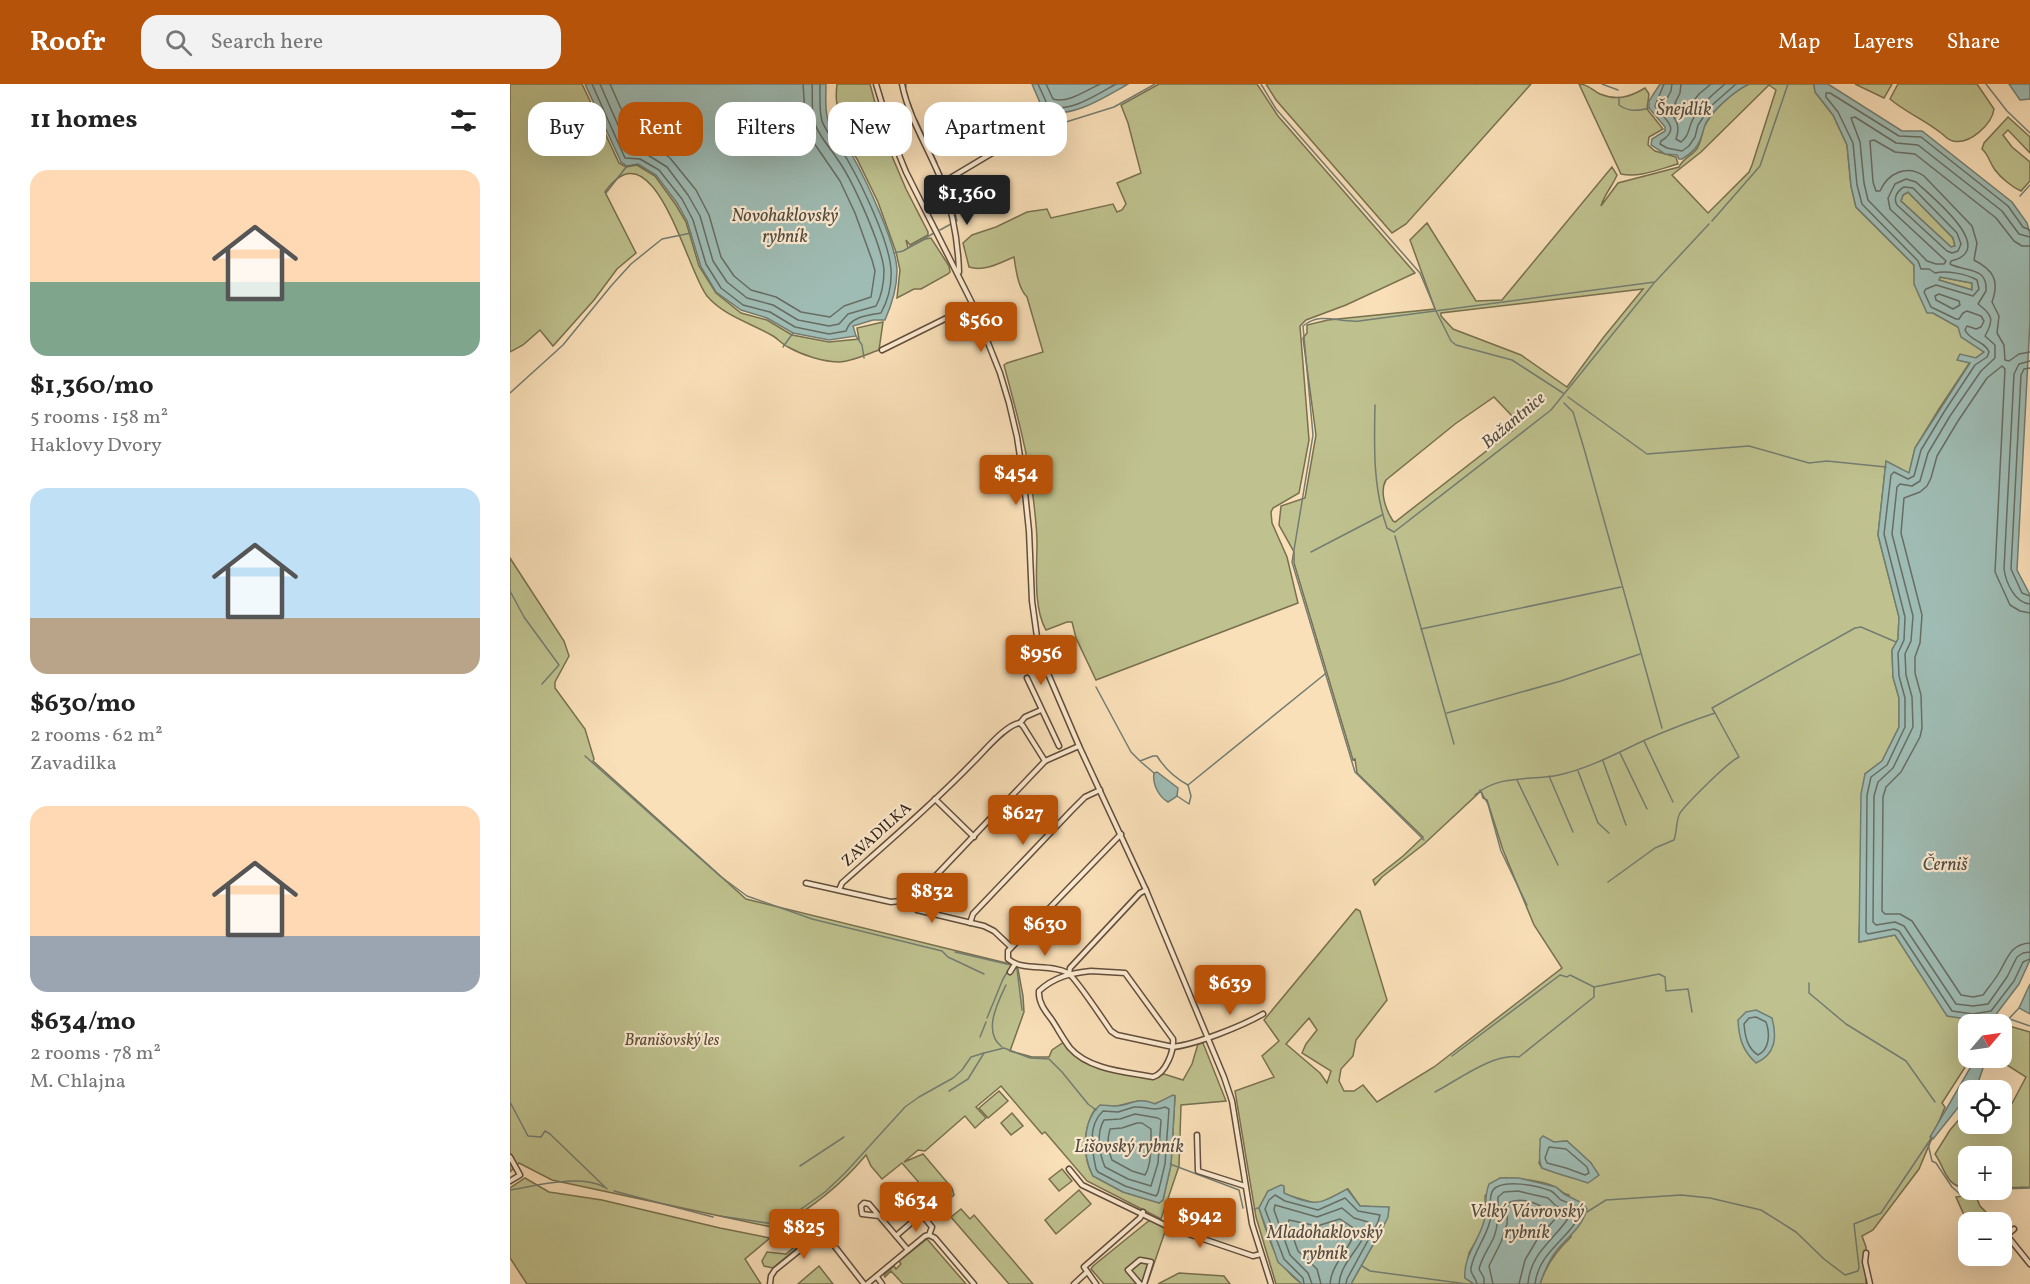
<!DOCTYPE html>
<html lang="en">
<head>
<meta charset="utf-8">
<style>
	:root { --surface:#fff; --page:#f2f2f2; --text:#222; --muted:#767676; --accent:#b45309 }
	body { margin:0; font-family:Vollkorn,serif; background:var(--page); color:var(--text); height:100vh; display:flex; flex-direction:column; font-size:22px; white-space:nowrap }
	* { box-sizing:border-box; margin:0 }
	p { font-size:20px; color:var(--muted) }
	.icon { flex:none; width:33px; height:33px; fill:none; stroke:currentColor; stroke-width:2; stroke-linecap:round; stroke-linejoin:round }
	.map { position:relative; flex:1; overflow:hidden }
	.panel { display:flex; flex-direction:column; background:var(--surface); width:510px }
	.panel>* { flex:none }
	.guide { position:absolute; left:18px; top:18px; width:570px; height:54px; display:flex; gap:12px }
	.needle { width:39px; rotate:61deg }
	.controls { position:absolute; left:1448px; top:930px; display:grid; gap:12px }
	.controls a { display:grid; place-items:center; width:54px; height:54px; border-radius:12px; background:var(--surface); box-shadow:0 6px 24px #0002; font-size:30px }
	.price { position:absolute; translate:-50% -51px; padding:0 14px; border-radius:6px; background:var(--accent); color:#fff; font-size:20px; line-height:39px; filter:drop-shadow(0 2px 3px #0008) }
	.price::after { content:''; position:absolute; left:50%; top:36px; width:18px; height:14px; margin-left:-9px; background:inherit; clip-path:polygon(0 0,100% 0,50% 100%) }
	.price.current { background:#222; color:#fff }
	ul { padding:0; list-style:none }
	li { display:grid; align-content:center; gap:12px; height:318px; padding:0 30px }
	li span { display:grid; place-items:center; height:186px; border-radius:18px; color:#555 }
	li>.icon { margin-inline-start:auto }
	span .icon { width:108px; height:108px; fill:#fffc; stroke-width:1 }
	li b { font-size:26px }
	h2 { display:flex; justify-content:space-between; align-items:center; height:72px; padding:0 30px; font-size:26px }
	.tag { padding:0 21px; border-radius:18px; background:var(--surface); box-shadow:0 6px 24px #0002; font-size:21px; line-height:54px }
	.tag.current { background:var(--accent); color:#fff }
	header { display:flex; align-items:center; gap:36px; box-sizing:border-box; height:84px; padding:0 30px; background:var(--accent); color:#fff }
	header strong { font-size:28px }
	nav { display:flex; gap:33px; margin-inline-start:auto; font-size:21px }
	.search { width:420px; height:54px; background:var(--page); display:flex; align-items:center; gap:15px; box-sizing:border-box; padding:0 21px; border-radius:18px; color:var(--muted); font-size:22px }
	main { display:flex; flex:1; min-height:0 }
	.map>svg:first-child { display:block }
	.green { fill:#bfc28f; stroke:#787050; stroke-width:1.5; fill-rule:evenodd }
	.water { fill:#9fbcb4; stroke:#737d73; stroke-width:1.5; fill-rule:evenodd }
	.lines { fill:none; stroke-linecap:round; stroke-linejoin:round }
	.shore { stroke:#686d63; stroke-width:1.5 }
	.stream { stroke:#737d73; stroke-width:1.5 }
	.minor-casing { stroke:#634e3c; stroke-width:7 }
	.minor { stroke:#fcebd2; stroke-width:4 }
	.labels { text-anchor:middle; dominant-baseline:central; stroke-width:4.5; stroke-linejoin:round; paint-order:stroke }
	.street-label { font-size:16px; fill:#311e12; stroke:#fcebd2 }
	.park-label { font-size:16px; font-style:italic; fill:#5c4f38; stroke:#fcebd2 }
	.water-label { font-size:18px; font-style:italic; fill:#524d43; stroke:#fcebd2 }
</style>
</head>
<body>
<header>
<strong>Roofr</strong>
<div class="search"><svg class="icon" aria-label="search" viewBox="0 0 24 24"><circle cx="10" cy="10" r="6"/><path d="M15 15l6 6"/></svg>Search here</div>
<nav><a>Map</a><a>Layers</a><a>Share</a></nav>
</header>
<main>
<section class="panel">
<h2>11 homes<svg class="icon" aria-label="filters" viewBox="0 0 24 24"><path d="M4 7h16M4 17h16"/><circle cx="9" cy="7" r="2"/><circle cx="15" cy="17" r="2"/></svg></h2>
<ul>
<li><span style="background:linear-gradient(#ffd9b3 60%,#7fa58c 0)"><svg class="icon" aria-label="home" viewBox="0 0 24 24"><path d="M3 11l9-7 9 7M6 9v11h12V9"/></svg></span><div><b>$1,360/mo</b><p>5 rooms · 158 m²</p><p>Haklovy Dvory</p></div></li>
<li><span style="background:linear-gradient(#bfe0f5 70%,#b9a48a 0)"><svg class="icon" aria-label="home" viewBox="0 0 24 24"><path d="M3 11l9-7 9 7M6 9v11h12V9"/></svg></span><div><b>$630/mo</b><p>2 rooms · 62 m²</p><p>Zavadilka</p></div></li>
<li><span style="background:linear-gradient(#ffd9b3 70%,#9aa5b1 0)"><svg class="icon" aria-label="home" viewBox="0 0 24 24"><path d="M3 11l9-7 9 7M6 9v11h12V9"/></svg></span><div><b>$634/mo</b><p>2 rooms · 78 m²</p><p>M. Chlajna</p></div></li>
</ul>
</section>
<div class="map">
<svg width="1520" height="1200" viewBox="0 0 1520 1200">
	<rect width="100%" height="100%" fill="#fae0b9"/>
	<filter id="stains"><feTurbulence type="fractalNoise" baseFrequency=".00333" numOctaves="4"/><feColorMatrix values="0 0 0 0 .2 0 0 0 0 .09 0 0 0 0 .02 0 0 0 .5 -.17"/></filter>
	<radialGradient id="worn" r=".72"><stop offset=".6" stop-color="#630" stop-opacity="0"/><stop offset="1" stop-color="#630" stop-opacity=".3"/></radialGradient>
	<g class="green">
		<path d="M 0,0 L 72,0 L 109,79 L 116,83 L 127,81 L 145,92 L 166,121 L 176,138 L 189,182 L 206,209 L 231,229 L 257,236 L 282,251 L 319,258 L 349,255 L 347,244 L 373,238 L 369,266 C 357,270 343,277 330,278 C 313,278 292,271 278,263 C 272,260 268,255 263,252 C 241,239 214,232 197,212 C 177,188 144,38 95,108 L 126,169 L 107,185 L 84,216 L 43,262 L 30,246 L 13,261 L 0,268 Z"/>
		<path d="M 327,0 L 360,0 L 368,30 L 376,49 L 376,58 L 396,105 L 418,148 L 418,151 L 400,161 L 396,156 L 398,164 L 415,155 L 421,154 L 439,182 L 440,188 L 438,190 L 411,205 L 404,205 L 387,214 L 390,186 L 386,168 L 368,118 L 347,75 L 322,38 L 336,39 C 326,23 325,18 327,0 Z"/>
		<path d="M 649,0 L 747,0 L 768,32 L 905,189 L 836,221 L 796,236 L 790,242 L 799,356 L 789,409 L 763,424 L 761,428 L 762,439 L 777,473 L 788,519 L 586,596 L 566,554 L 562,538 L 557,538 L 536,546 C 523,524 527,484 527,459 C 527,441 524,422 522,404 C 516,361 505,323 494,281 L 497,279 L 533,268 L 517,213 C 508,204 506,186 504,173 C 490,179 474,188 459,183 L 453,159 L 462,151 L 486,143 L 517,128 L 537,125 L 541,134 L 603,120 L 607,128 L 612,126 L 616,120 L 607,99 L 631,89 L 618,39 L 611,21 Z"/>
		<polygon points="756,0 1021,0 896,140 882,149 766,16"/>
		<path d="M 1069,0 C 1078,0 1082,6 1090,10 C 1107,17 1120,13 1135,4 L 1139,10 L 1137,25 L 1153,45 L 1139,53 L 1138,61 L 1145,67 L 1166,73 L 1168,80 C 1150,85 1129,94 1111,90 Z"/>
		<path d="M 1239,0 L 1304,0 L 1305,8 L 1323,31 L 1337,61 L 1341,102 L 1346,123 L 1404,181 L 1404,187 L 1423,229 L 1448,243 L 1474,268 L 1460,278 L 1429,325 L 1405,364 L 1399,390 L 1376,378 L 1368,451 L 1389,533 L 1388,555 L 1382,566 L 1383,593 L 1389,614 L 1389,643 L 1372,677 L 1355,690 L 1349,858 L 1385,851 L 1409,888 L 1463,936 L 1484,933 L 1480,940 L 1458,940 L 1458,974 L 1461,974 L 1432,1019 L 1435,1023 L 1409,1085 L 1363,1146 L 1352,1152 L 1356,1163 L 1356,1200 L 1030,1200 C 1036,1181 1046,1167 1061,1153 L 1059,1111 C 1052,1110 1050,1104 1043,1102 C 1027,1095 1008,1094 990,1094 L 975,1112 L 976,1133 L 971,1148 L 959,1169 L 955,1194 L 964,1200 L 841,1200 L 874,1141 L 879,1124 L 850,1122 L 838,1105 L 808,1120 L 777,1111 L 774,1109 L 774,1105 L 758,1107 L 749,1124 C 759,1154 764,1180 792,1200 L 766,1200 L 746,1133 L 725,1007 L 764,993 L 752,972 L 769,957 L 754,936 L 846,825 L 850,827 L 877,916 L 846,956 L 843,972 L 831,985 L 829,997 L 834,1007 L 844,1007 L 853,1001 L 867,1018 L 924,983 L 1052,884 L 1024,841 L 993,766 L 977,716 L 973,714 L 971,707 L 914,760 L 872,793 L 865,801 L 863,796 L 893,772 L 913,753 L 847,689 L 845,675 L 843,676 L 784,479 L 784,468 L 769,441 L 771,422 L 795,414 L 806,351 L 793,254 L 797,249 L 797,241 L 818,236 L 925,225 L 900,156 L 917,139 L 966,217 L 992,216 L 1102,83 L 1107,91 C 1103,101 1094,111 1091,122 L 1108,99 L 1169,83 C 1173,75 1179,73 1185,67 C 1192,60 1191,49 1195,41 C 1204,25 1222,8 1239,0 ZM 1259,1 L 1266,6 L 1242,81 L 1239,88 L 1198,129 L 1162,91 L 1191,68 ZM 1133,205 L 1093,254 L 1057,303 L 1011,271 L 943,245 L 931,232 L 931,229 ZM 984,313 L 1002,332 L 1006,344 L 885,438 L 883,437 C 876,426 869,408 876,396 L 945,340 ZM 799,934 L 807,946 L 796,960 L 792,969 L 821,987 L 817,999 L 810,989 L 776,960 ZM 1057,1057 L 1081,1079 L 1063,1094 L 1032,1084 L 1029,1079 L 1031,1067 L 1044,1058 Z"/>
		<polygon points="1345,0 1382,0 1374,14"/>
		<path d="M 1388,0 L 1467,0 L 1484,25 C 1482,40 1460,61 1443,57 C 1438,56 1435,52 1431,49 C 1415,36 1395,28 1380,15 Z"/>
		<path d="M 1498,33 L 1520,53 L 1520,69 L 1498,46 L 1493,51 L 1502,63 L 1520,78 L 1520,97 L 1511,107 C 1502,103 1491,94 1485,86 C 1479,78 1479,71 1472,65 L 1474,59 Z"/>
		<polygon points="1398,108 1443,154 1445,162 1441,163 1391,117 1393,111"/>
		<polygon points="1430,193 1462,199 1462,206 1429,196"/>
		<path d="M 0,474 L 54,557 L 59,572 L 45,598 L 45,604 L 75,645 L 84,675 L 83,677 L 236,815 L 500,880 L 508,885 L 513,912 L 514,928 L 500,967 L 522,973 L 539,973 L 542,966 L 554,958 L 570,975 L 594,985 L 641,995 L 654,990 L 673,996 L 682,980 L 688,960 L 693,959 L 716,1017 L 671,1021 L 669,1082 L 651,1135 L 577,1097 L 535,1048 L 532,1050 L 491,1002 L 466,1023 L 476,1034 L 465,1044 L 455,1032 L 415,1067 L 408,1066 L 394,1078 L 413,1070 L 442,1104 L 444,1111 L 430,1123 L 392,1079 L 372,1095 L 361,1082 L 356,1071 C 331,1101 301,1125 266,1144 L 42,1096 L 9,1079 L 0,1088 ZM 665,1012 L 661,1081 L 653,1116 L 649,1119 L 613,1108 L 583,1092 C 572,1073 573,1044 585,1025 C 592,1024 599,1024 605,1022 C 620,1020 630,1013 644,1020 Z"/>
		<path d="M 1499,942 L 1520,948 L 1520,1103 L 1491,1104 L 1491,1072 L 1458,1072 L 1458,1105 C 1435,1102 1436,1086 1425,1070 L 1440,1046 L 1458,1025 L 1458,1040 L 1491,1040 L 1491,1023 L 1498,1027 L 1516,993 L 1486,974 L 1491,974 L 1491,948 Z"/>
		<polygon points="489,1007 498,1017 478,1034 469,1024"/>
		<polygon points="502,1029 513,1042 501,1051 491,1039"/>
		<polygon points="552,1085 562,1097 549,1107 539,1095"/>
		<polygon points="15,1094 39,1108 92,1116 210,1144 260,1154 235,1175 251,1200 17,1200 0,1174 0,1104"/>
		<polygon points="569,1106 581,1120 546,1150 535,1136"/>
		<polygon points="1465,1110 1470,1122 1486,1138 1458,1140 1446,1113"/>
		<polygon points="451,1125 460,1135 464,1131 523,1200 499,1200 441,1133"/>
		<polygon points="641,1135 657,1142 637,1200 594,1200 581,1185 583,1182"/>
		<polygon points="679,1137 699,1144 696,1154 676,1147"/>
		<polygon points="303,1147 311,1149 300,1153 263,1184 254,1182 252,1177 257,1168 276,1170"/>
		<polygon points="417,1155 456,1200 393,1200 381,1187 375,1193 374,1191 384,1182 386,1185 391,1180 389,1177"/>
		<polygon points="309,1182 323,1200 288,1200"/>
		<polygon points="669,1189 714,1192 720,1200 648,1200"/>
	</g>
	<g class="water">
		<path d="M 75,0 L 316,0 C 316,10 315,22 317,32 C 320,48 334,59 342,71 C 356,96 387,161 387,187 C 387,205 382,220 375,236 L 363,236 L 343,242 L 346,252 L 319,256 L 283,249 L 257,234 L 231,226 L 206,208 L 191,183 L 177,137 L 167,119 L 146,91 L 128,80 L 117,82 L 111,78 Z"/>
		<path d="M 522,0 L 618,0 C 593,14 564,34 534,28 Z"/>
		<path d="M 1150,0 L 1239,0 C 1226,6 1198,29 1194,44 C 1190,59 1187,66 1172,75 L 1169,75 L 1167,71 L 1155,70 L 1141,61 L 1142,55 L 1155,47 L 1155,43 L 1139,24 L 1139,17 Z"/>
		<path d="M 1304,0 L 1318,0 L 1392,47 L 1412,47 L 1502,118 L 1517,139 L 1520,150 L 1520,237 L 1507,486 L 1520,511 L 1520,876 L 1509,900 L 1484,933 L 1463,936 L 1437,932 L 1385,851 L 1349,858 L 1351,710 L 1355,690 L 1372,677 L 1389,643 L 1389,614 L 1383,593 L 1382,566 L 1388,555 L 1389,533 L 1368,451 L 1376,377 L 1399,389 L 1405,364 L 1460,279 L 1447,276 L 1450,270 L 1466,274 L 1474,268 L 1451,253 L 1448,243 L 1423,229 L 1417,229 L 1404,200 L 1404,181 L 1346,123 L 1341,102 L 1337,61 L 1323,31 L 1305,8 ZM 1398,108 L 1443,154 L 1445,162 L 1441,163 L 1391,117 L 1393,111 ZM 1430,193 L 1462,199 L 1462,206 L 1429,196 Z"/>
		<polygon points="1499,0 1520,0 1520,15 1510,16"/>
		<path d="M 647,688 L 668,704 L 667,712 L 658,718 C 649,713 642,700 644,689 Z"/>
		<polygon points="1520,900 1520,930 1509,924"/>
		<path d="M 1246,926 L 1262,934 C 1267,953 1266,970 1246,979 C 1232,966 1229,954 1228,936 L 1236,928 Z"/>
		<polygon points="1463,979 1467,979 1473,984 1469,996 1462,1006 1458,1006 1458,1011 1423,1055 1420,1053"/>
		<path d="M 663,1011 L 665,1012 L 661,1081 L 653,1116 L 649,1119 L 613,1108 L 583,1092 C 572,1071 572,1037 590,1021 C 595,1021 601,1022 606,1022 C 621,1021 627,1012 645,1020 Z"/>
		<path d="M 1033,1052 L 1044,1058 L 1057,1057 L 1081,1079 L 1089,1091 L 1078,1099 C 1063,1094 1047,1090 1032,1084 C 1027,1075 1031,1064 1030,1055 Z"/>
		<path d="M 990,1094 L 1009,1094 L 1046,1103 L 1054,1110 L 1072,1119 L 1077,1125 C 1072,1143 1059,1152 1047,1166 C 1039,1176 1034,1188 1030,1200 L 964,1200 L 955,1194 C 953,1172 969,1157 974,1137 C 978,1123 973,1116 979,1100 Z"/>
		<path d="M 771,1101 L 774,1102 L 774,1109 C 806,1123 808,1121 837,1105 L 850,1122 L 879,1123 L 878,1133 L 874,1141 L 841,1200 L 792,1200 L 768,1178 L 749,1124 L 758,1107 Z"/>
	</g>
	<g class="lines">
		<g class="shore">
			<path d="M 82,0 L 115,74 L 130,75 L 149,86 L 172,115 L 183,136 L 196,180 L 211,204 L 233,221 L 260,228 L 285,243 L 319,250 L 336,247 C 340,233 357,231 371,229 C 378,216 382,200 381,185 C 379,157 352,101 337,75 C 329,62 317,51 312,37 C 309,26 310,11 310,0"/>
			<path d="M 90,0 L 119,66 L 133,68 L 157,83 L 178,111 L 190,132 L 203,177 L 217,198 L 237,214 L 263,221 L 288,236 L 319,242 L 329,240 L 338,230 L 366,222 C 372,211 374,198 374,186 C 372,162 343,97 328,76 C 320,63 308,52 304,37 C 301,26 303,11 302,0"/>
			<polyline points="100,0 125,56 139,60 160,74 186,106 199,131 211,173 224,192 241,206 266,213 291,228 320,233 334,222 361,213 365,187 362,176 345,129 330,97 304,59 296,42 293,0"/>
			<path d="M 528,0 L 538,22 C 559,30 588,10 606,0"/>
			<path d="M 536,0 L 543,15 C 557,20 577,6 590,0"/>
			<path d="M 1154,0 L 1145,22 C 1154,35 1172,44 1151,57 L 1150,60 L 1157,64 L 1172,67 L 1179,62 L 1185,53 L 1188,41 L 1201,22 L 1226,0"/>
			<path d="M 1162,0 L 1161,7 L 1154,20 C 1163,33 1172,38 1166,55 L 1171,58 C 1179,52 1178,46 1182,37 C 1189,22 1202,11 1215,0"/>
			<polyline points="1171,0 1170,9 1165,19 1174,29 1189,10 1201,0"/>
			<path d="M 1394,103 L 1403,104 L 1447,149 L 1451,160 L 1448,167 L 1442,169 L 1437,167 L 1387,121 C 1383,114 1387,107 1394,103 Z"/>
			<path d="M 1520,146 L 1513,143 L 1498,122 L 1411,53 L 1389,52 L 1320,9 L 1316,9 L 1316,13 L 1328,28 L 1343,59 L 1347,101 L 1352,120 L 1408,177 L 1411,185 L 1419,185 L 1425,189 C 1436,186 1457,190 1467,196 L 1469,205 L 1463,212 L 1426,201 L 1416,205 L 1414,208 L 1421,223 L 1446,235 L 1449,235 L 1453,229 L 1457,227 L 1471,232 L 1474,237 L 1471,243 L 1466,245 L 1457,242 L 1455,246 C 1460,257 1475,257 1479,268 L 1477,273 L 1465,281 L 1434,328 L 1411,366 L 1404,392 L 1398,395 L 1384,388 L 1381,391 L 1374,450 L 1395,533 L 1394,556 L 1388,569 L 1389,592 L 1395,614 L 1395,643 L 1377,681 L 1361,693 L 1357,711 L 1356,848 L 1358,850 L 1384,845 L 1389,847 L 1442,927 L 1463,930 L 1481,927 L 1504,897 L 1513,878 L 1520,875"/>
			<path d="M 1520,153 L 1509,150 L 1492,127 L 1408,61 L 1386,59 L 1345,33 L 1341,34 L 1350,58 L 1354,99 L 1358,116 L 1417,177 L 1426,180 L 1434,180 L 1436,177 L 1380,125 L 1378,114 L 1385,100 L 1396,95 L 1406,98 C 1421,112 1489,166 1441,177 L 1440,180 C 1455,188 1478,182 1476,207 L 1468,220 C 1483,231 1484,236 1475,252 L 1485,261 L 1485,274 L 1471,287 L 1440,332 L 1418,369 L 1410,397 L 1402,402 L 1390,400 L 1387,403 L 1382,450 L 1403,532 L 1401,557 L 1395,570 L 1396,591 L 1402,613 L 1403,643 L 1383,684 L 1368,698 L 1364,712 L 1363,838 L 1366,841 L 1385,838 L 1394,842 L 1446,920 L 1463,922 L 1478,920 L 1497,893 L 1507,873 L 1513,869 L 1520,868"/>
			<path d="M 1520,162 L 1512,162 L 1504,157 L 1486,134 L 1405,70 L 1385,68 L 1364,56 L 1360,57 L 1363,98 L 1366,107 L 1370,107 C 1378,89 1397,80 1414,92 L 1462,142 L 1467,159 L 1464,176 C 1483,186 1490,196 1482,218 L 1489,232 L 1487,249 L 1494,261 L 1495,276 L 1499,277 L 1509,270 L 1520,268"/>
			<polygon points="1429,210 1449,217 1450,221 1443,225 1426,216 1425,212"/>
			<path d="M 1520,277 L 1509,280 L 1504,290 L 1494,485 C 1496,499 1505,519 1520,520"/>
			<polyline points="1520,284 1514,285 1511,291 1501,485 1512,509 1520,512"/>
			<path d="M 1520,529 L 1510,527 L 1500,521 L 1485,488 L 1495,285 L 1492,282 L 1477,294 L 1448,337 L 1427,372 L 1421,394 L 1417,402 L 1410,408 L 1394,414 L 1391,449 L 1412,531 L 1410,559 L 1405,573 L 1405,589 L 1411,611 L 1412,644 L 1410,653 L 1391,688 L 1376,703 L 1373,713 L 1372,827 L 1375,830 L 1390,830 L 1402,837 L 1451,911 L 1463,913 L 1473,911 C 1478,904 1485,896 1490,887 C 1498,873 1501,860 1520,859"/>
			<path d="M 1246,933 L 1256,938 C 1260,949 1260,965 1248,971 C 1237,964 1235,952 1234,940 L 1239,934 Z"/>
			<path d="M 624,1023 C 637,1022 642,1028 655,1023 L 659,1025 L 655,1080 L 648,1109 L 646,1112 L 615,1102 L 588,1088 L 586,1085 C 582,1066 577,1042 593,1027 L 608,1028 Z"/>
			<path d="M 625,1030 L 648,1034 L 651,1036 L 648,1079 L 641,1102 L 618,1095 L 595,1083 C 589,1069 586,1049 594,1036 L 610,1035 Z"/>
			<path d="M 627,1039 L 632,1039 L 641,1045 C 641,1059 642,1080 635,1091 L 622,1087 L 602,1076 C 598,1067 597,1055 600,1045 L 612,1044 Z"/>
			<polygon points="1039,1063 1056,1065 1077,1083 1079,1089 1075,1091 1056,1084 1037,1079 1035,1074"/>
			<polyline points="794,1200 793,1194 774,1175 755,1125 759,1116 765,1111 775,1117 808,1126 835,1114 848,1127 870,1131 868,1138 837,1195 836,1200"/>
			<path d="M 802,1200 L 798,1189 L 780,1171 L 764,1126 L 765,1121 L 807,1133 L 832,1124 L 844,1134 L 858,1138 C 857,1160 830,1177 829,1200"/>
			<path d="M 811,1200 L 807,1185 L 788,1167 L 778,1139 L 779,1136 L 807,1142 L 830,1135 L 845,1145 C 842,1165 821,1179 820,1200"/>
			<path d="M 967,1200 C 966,1193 960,1191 961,1184 C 964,1167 976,1154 980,1137 C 983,1128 977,1115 983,1106 C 992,1094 1029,1102 1041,1107 C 1045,1109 1047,1113 1051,1116 C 1058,1119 1065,1120 1070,1127 C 1065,1152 1029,1165 1025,1200"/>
			<path d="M 974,1200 L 974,1194 L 969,1185 C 972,1173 979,1164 984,1153 C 989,1139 988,1127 988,1113 L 994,1108 L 1008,1107 L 1038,1114 L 1046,1122 L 1055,1125 L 1061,1130 C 1047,1154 1020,1168 1018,1200"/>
			<path d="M 983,1200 L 979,1182 L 991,1158 L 997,1140 L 998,1119 C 1013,1111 1036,1122 1046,1134 L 1028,1154 L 1015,1176 L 1009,1200"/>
		</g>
		<g class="stream">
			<polyline points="396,0 396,3"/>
			<polyline points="751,0 766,25 910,189 926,227 941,257 946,261 1002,276 1053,309"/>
			<polyline points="1092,0 1108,6"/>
			<polyline points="1476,0 1497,27 1520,49"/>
			<polyline points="397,10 398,14"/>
			<path d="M 1109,13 L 1109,21 C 1119,28 1128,27 1139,24"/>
			<polyline points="400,19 404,30"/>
			<polyline points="407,36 413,49"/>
			<polyline points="556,38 604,23 645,0"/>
			<polyline points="415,54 417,59"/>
			<polyline points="419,63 421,67"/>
			<polyline points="423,70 427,79"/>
			<polyline points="429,84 433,93"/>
			<polyline points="436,100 439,106"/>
			<polyline points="96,109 117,82"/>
			<polyline points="1510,112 1520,101"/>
			<polyline points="441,113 444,123"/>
			<polyline points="445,129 447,137"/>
			<polyline points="1202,137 1250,82 1278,0"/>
			<polyline points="430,146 441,140"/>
			<polyline points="384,169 393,167 424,149"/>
			<polyline points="346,252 352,261 354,274"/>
			<polyline points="273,263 283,249"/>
			<polyline points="0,309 53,261 101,202 121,180 152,155 181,149"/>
			<polyline points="1058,313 1137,370 1239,362 1299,379 1317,377 1376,383"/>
			<polyline points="1054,319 1063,328 1075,368 1152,644"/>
			<path d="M 865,321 C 864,363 863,404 877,444 L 884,448 L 1041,326 L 1144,199"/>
			<polyline points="885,452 944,660"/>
			<polyline points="801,468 872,431"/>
			<polyline points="0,507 14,533 49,581 32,600"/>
			<polyline points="911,545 1111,503"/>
			<path d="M 586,603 L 621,668 L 630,677 L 643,672 L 647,672 C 655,685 665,694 678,701 L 815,590"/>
			<polyline points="937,629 1051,597 1130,570"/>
			<polyline points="1134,657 1163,718"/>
			<polyline points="1110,669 1137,725"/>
			<polyline points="75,672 210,792 237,812 302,835 432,867 438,873 474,890"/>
			<polyline points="1093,677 1116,741"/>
			<polyline points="631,678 644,689"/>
			<polyline points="1068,687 1088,739 1099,749"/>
			<polyline points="1039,692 1063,748"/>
			<polyline points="1007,696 1048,781"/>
			<polyline points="970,706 978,720 991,767 1017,821"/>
			<path d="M 965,711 C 989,690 1020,697 1049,691 C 1080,684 1107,669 1135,656 C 1158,646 1181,637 1205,629 L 1202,624 L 1345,544 L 1351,543 L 1386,558"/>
			<polyline points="667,712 679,720 681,712 678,701"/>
			<path d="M 914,756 L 845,688 L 782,478 L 803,351 L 793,242 C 811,227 829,239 849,237 L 1145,198 L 1199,140"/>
			<path d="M 1098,798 L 1145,764 L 1164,756 C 1167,748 1166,736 1170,729 C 1178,718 1218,678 1229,673 L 1205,629"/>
			<polyline points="445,868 501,881"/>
			<polyline points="507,885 512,926"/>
			<polyline points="1299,899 1299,909 1336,940 1396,977 1425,1018"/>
			<polyline points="1494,933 1520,942"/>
			<polyline points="477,934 493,895 499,885"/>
			<polyline points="1491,943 1509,924"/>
			<polyline points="470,953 476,938"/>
			<path d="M 492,963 C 472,948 488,918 496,901"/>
			<polyline points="942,972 1050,891 1057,893 1060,891 1084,903"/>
			<polyline points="1468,980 1470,974"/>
			<polyline points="439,1007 458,995 474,969"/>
			<path d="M 925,1008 C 948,996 983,969 1009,973 L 1084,913 L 1084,903 L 1149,890 L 1155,893 L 1156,907 L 1178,905 L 1182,928"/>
			<polyline points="0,1018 18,1052 31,1053 35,1047 40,1050 97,1105"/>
			<polyline points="1418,1060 1422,1077 1426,1079 1442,1103 1451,1111 1486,1106"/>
			<polyline points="660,1080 729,1106 733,1124"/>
			<polyline points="290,1082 334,1053"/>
			<polyline points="1491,1105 1520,1104"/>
			<path d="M 0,1106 C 26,1102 69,1090 94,1103"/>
			<polyline points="104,1107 203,1133"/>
			<polyline points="744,1125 748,1124"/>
			<polyline points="1077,1128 1096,1116 1171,1111 1200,1114 1251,1126 1286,1148 1314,1175 1335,1191 1348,1187 1349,1183 1344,1140 1371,1129 1422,1053"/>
			<polyline points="210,1132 264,1140 277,1135 315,1108 335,1089 395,1023 409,1013 443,994 452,986 461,973 474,969 494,964 520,974 539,975 552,988 578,1020 586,1026"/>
			<polyline points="852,1182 860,1187 957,1200"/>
		</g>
		<defs>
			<g id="minor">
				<polyline points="366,0 383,56 396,88 463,221 490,289 499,319 507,353 514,399 519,447 522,517 527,553 536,585 569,662 636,806 714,993 722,1017 742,1140 761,1200"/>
				<path d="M 392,0 C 399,35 419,65 432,98 C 443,128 448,156 449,188"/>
				<polyline points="432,99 509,53"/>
				<polyline points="372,266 463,221"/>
				<polyline points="517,594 549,662"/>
				<polyline points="510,639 515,633 531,626"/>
				<polyline points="425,715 464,753"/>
				<path d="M 611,750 L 498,867 L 498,875 C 513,888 540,879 558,889 C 565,893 594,937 601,947 L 607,951 L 663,963 C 687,960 732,942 753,930"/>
				<polyline points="296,799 381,818 399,816 417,801 535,677 569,662"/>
				<path d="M 329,806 L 332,799 C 378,758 425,718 468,673 C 477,664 497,640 510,639 L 513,642 L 535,677"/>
				<polyline points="399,816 407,826 474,842 484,847 501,863"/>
				<polyline points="460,839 463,830 561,727 575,713 590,706"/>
				<path d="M 581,887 L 615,889 L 663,955 C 664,967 656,989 643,993 C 617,988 579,986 560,964 C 553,955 548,945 542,936 C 535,927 528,918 529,907 C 544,893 561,889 581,887 Z"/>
				<polyline points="500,888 505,880"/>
				<polyline points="559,890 560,884 630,809 636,806"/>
				<polyline points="687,1051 688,1087 735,1102"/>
				<polyline points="0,1073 10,1091 0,1097"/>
				<polyline points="559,1085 572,1101 661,1144 743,1172 751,1170"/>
				<polyline points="369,1132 352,1130 351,1122 354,1119 359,1120 398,1166"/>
				<polyline points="1491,1144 1520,1180"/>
				<polyline points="419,1151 425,1154 464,1200"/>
				<polyline points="1497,1151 1504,1145"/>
				<polyline points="386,1152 424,1119"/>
				<polyline points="1356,1169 1355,1178 1360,1200"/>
				<polyline points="367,1193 372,1200"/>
				<polyline points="260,1200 261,1192 265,1186 306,1153 319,1155 354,1200"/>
				<polyline points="357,1200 415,1152 419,1151 422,1143 411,1130"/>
				<polyline points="564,1200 577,1188"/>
				<polyline points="586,1200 574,1183 630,1134 633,1128"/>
				<polyline points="630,1200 618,1186 630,1176 641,1178 634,1200"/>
			</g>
		</defs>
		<use href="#minor" class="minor-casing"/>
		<use href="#minor" class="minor"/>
	</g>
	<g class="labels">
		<g class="street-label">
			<text transform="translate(367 751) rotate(-42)">ZAVADILKA</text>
		</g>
		<g class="park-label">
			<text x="162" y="957">Branišovský les</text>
		</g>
		<g class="water-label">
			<text x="1174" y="26">Šnejdlík</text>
			<text x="275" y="132">Novohaklovský<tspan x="275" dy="21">rybník</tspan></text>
			<text transform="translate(1004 337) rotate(-40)">Bažantnice</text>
			<text x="1435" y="781">Černiš</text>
			<text x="619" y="1063">Lišovský rybník</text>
			<text x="1017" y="1128">Velký Vávrovský<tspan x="1017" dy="21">rybník</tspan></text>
			<text x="815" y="1149">Mladohaklovský<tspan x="815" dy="21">rybník</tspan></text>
		</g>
	</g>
	<rect width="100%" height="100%" filter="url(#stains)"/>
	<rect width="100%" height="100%" fill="url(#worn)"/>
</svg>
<div class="controls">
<a><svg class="needle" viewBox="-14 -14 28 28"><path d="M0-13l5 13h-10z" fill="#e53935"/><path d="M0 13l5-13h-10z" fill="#767676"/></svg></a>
<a><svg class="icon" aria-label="locate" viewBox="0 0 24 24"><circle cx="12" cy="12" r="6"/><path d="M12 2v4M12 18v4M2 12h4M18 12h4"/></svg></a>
<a>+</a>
<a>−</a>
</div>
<b class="price current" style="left:457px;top:142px">$1,360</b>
<b class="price" style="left:471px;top:269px">$560</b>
<b class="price" style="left:506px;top:422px">$454</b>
<b class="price" style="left:531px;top:602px">$956</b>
<b class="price" style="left:513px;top:762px">$627</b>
<b class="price" style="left:422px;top:840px">$832</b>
<b class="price" style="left:535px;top:873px">$630</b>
<b class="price" style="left:720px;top:932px">$639</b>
<b class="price" style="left:406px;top:1149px">$634</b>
<b class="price" style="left:690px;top:1165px">$942</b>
<b class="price" style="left:294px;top:1176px">$825</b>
<div class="guide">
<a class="tag">Buy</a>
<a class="tag current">Rent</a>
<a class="tag">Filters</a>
<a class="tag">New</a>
<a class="tag">Apartment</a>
</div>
</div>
</main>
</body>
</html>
